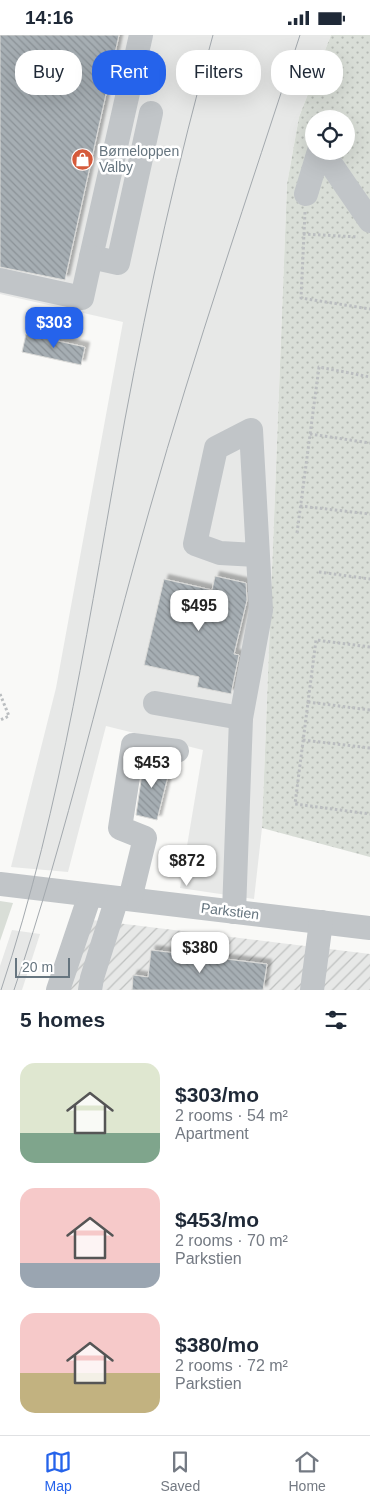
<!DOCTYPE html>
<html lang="en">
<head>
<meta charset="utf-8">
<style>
	:root { --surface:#fff; --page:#f2f2f3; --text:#1f2937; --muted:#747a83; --line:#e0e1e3; --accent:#2563eb }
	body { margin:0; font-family:Helvetica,sans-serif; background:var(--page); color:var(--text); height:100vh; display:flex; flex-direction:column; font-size:19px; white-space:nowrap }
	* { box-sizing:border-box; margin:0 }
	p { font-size:16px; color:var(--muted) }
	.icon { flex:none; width:28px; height:28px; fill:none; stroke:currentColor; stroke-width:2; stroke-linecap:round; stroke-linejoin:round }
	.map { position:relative; height:955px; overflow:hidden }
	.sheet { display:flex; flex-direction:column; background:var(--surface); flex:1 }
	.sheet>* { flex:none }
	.top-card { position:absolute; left:15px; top:15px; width:340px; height:45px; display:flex; gap:10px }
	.buttons { position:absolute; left:305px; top:75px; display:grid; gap:10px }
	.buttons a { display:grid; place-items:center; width:50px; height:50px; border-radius:50%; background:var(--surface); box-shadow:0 5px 20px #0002; font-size:25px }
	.scale { position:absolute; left:15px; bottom:12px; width:55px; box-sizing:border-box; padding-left:5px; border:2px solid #66757f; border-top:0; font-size:14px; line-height:18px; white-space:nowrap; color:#66757f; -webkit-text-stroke:4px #fff; paint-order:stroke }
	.price { position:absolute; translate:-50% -42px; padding:0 11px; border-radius:10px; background:#fff; color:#222; font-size:16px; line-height:32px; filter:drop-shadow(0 1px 2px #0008) }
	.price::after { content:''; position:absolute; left:50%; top:30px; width:15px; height:11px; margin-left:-8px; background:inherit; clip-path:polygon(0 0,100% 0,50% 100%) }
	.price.selected { background:var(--accent); color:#fff }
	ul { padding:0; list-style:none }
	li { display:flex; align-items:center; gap:15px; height:125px; padding:0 20px }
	li span { display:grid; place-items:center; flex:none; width:140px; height:100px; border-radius:15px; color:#555 }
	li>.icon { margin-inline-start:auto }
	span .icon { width:60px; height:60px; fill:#fffc; stroke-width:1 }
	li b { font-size:21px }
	h2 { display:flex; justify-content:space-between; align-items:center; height:60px; padding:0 20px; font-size:21px }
	.tag { padding:0 18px; border-radius:20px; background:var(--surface); box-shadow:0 5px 20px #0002; font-size:18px; line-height:45px }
	.tag.selected { background:var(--accent); color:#fff }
	.status { display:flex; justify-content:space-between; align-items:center; height:35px; padding:0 25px; background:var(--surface); direction:ltr }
	.status svg { height:14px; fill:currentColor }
	.dock { display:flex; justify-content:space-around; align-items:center; height:70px; border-top:1px solid var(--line); background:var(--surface); font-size:14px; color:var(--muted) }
	.dock a { display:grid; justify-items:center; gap:2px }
	.dock .selected { color:var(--accent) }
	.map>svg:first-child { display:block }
	.built { fill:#e7e8e7 }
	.industrial { fill:url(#industrial-furrows) }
	.grass { fill:url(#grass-dots); fill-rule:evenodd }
	.park { fill:#d9ded7 }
	.building { fill:url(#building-back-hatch); stroke:#dbdbd9; filter:url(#shadow) }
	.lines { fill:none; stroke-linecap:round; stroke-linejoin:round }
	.path { stroke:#bbbec0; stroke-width:3; stroke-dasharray:2.5 2.5; stroke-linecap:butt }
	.minor { stroke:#c1c5c8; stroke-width:24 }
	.tram { stroke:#a3a9ae; stroke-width:1 }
	.labels { text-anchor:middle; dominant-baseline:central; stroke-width:5; stroke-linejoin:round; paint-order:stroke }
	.poi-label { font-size:14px; fill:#66757f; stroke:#fff; text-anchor:start }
	.street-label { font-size:14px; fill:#66757f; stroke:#fff }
</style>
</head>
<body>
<div class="status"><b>14:16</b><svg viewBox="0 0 49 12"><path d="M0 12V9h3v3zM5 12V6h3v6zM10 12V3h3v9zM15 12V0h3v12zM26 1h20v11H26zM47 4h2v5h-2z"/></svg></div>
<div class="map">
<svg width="370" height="955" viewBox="0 0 370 955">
	<defs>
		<pattern id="industrial-furrows" width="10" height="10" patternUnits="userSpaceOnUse" patternTransform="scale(1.25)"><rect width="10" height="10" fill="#e7e8e7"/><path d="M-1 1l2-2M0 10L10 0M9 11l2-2" fill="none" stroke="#bfc1c0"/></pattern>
		<pattern id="grass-dots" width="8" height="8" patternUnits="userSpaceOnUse" patternTransform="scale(1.25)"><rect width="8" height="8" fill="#d9ded7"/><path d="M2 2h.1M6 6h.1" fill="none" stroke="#b4b9b4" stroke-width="1.8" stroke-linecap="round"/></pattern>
		<pattern id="building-back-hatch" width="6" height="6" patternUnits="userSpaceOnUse" patternTransform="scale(1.25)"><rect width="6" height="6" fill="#a6aeb3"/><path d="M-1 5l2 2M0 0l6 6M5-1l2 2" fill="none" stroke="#8b9297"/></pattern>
		<filter id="shadow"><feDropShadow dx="4.5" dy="-4.5" stdDeviation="1" flood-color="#0004"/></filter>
	</defs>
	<rect width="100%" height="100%" fill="#f9f9f7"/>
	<g class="built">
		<polygon points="0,0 331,0 299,82 287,149 262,793 254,864 180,853 203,715 106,691 68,837 11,832 56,653 123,287 0,259"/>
		<polygon points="12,895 40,899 22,955 0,955 0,931"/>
	</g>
	<polygon class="industrial" points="92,885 370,919 370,955 67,955"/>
	<path class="grass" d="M 331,0 L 370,0 L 370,822 L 262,793 L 287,149 L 299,82 ZM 314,84 L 346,84 L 346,116 L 314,116 Z"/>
	<polygon class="park" points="0,866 13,868 0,906"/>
	<g class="building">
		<polygon points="0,0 119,0 65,245 0,232"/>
		<polygon points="26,299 85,312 81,330 22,317"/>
		<polygon points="215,541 246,548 247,565 234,619 239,620 231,659 197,652 199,642 144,630 164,544 212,555"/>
		<polygon points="144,725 171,729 157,785 136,780"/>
		<polygon points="151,915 267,929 263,955 132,955 133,940 148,942"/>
	</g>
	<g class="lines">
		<g class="path">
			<polyline points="305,177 301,263 370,274"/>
			<polyline points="303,199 358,202"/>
			<polyline points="310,399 370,408"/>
			<polyline points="300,471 370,479"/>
			<polyline points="297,498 319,332 370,342"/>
			<polyline points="319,537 370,544"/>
			<polyline points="370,612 316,605 295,769 370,779"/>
			<polyline points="0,659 9,681 0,685"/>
			<polyline points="308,667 370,675"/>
			<polyline points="303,705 370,713"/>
		</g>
		<g class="minor">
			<polyline points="141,0 91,222 118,228 151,78"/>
			<polyline points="322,116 370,186"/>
			<polyline points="306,159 319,116"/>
			<polyline points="0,245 82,263 91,222"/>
			<polyline points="155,668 241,683"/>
			<polyline points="0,849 370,893"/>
			<polyline points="130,864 145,803 120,793 133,710 177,716"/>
			<polyline points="234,877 241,683 261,575 251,395 216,413 195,509 220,518 258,520"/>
			<polyline points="58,955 90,860"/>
			<polyline points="90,955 92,943 117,863"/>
			<polyline points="312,955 321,887"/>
		</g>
		<g class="tram">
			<path d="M 1,955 C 63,769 90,575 125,384 C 149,255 178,126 213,0"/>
			<path d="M 14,955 C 68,797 104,633 150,473 C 195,314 249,157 300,0"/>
		</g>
	</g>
	<defs>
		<symbol id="shop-disc" viewBox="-11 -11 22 22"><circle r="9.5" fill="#d55a3b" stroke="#fff"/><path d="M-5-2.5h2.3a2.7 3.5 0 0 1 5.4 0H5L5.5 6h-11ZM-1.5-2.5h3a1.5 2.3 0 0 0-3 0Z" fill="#fff"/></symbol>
	</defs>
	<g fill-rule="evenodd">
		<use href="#shop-disc" x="70" y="112" width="25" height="25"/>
	</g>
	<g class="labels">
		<g class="poi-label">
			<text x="99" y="116">Børneloppen<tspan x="99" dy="16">Valby</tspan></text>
		</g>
		<g class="street-label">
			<text transform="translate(230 876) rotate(7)">Parkstien</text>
		</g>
	</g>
</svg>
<div class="buttons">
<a><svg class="icon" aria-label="locate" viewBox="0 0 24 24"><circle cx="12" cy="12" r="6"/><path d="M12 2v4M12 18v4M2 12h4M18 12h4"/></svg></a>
</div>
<div class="scale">20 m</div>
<b class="price selected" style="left:54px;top:314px">$303</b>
<b class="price" style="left:199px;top:597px">$495</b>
<b class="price" style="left:152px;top:754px">$453</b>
<b class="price" style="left:187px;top:852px">$872</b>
<b class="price" style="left:200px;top:939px">$380</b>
<div class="top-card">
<a class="tag">Buy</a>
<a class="tag selected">Rent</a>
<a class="tag">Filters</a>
<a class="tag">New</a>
</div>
</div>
<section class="sheet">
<h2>5 homes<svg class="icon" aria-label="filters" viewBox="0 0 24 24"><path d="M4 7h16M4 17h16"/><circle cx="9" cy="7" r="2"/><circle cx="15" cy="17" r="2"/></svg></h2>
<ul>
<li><span style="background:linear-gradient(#dfe7d0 70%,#7fa58c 0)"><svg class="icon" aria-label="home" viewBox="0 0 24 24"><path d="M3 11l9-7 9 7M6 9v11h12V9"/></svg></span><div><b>$303/mo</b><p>2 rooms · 54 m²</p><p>Apartment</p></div></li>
<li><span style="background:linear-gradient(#f6c9c9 75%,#9aa5b1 0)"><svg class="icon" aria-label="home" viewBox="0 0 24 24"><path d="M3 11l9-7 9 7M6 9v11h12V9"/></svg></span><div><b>$453/mo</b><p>2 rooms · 70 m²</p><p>Parkstien</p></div></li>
<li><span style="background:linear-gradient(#f6c9c9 60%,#c2b280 0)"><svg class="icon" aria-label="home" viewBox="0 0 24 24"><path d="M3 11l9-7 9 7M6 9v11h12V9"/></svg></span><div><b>$380/mo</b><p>2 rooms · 72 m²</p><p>Parkstien</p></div></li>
</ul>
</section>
<nav class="dock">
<a class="selected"><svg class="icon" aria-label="map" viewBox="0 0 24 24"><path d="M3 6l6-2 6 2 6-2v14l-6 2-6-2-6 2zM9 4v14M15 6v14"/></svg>Map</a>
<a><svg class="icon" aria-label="saved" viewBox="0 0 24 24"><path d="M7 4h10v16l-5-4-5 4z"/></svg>Saved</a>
<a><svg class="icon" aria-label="home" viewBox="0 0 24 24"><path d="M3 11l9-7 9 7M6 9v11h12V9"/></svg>Home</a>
</nav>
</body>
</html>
